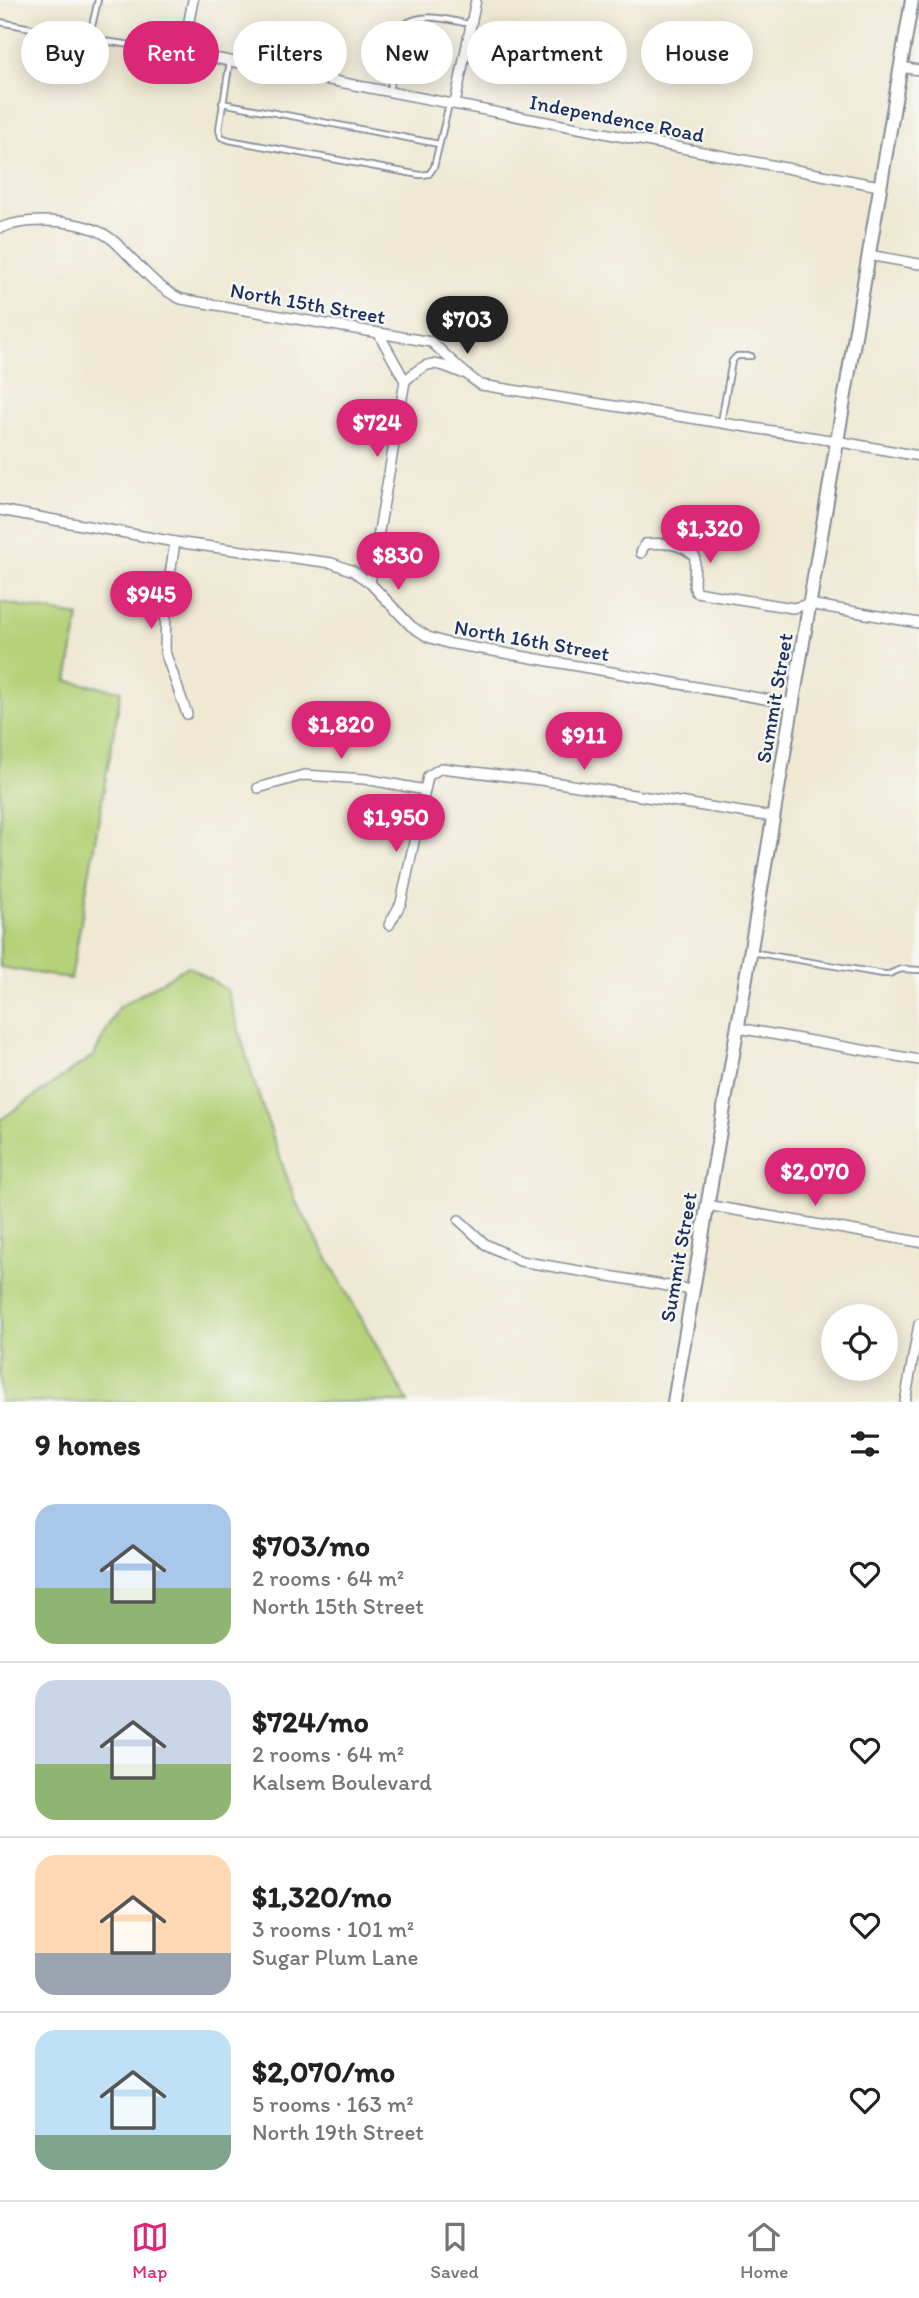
<!DOCTYPE html>
<html lang="en">
<head>
<meta charset="utf-8">
<style>
	:root { --surface:#fff; --page:#f2f2f2; --text:#222; --muted:#767676; --line:#e0e0e0; --accent:#db2777 }
	body { margin:0; font-family:Itim,sans-serif; background:var(--page); color:var(--text); height:100vh; display:flex; flex-direction:column; font-size:26px; white-space:nowrap }
	* { box-sizing:border-box; margin:0 }
	p { font-size:23px; color:var(--muted) }
	.icon { flex:none; width:38px; height:38px; fill:none; stroke:currentColor; stroke-width:2; stroke-linecap:round; stroke-linejoin:round }
	.map { position:relative; height:1402px; overflow:hidden }
	.drawer { display:flex; flex-direction:column; background:var(--surface); flex:1 }
	.drawer>* { flex:none }
	.banner { position:absolute; left:21px; top:21px; width:878px; height:63px; display:flex; gap:14px }
	.fabs { position:absolute; left:821px; top:1304px; display:grid; gap:14px }
	.fabs a { display:grid; place-items:center; width:77px; height:77px; border-radius:50%; background:var(--surface); box-shadow:0 4px 18px #0003; font-size:35px }
	.price { position:absolute; translate:-50% -60px; padding:0 16px; border-radius:24px; background:var(--accent); color:#fff; font-size:23px; line-height:46px; filter:drop-shadow(0 2px 4px #0008) }
	.price::after { content:''; position:absolute; left:50%; top:42px; width:21px; height:16px; margin-left:-10px; background:inherit; clip-path:polygon(0 0,100% 0,50% 100%) }
	.price.selected { background:#222; color:#fff }
	ul { padding:0; list-style:none }
	li { display:flex; align-items:center; gap:21px; height:175px; padding:0 35px }
	li+li { border-top:2px solid var(--line) }
	li span { display:grid; place-items:center; flex:none; width:196px; height:140px; border-radius:21px; color:#555 }
	li>.icon { margin-inline-start:auto }
	span .icon { width:84px; height:84px; fill:#fffc; stroke-width:1 }
	li b { font-size:30px }
	h2 { display:flex; justify-content:space-between; align-items:center; height:84px; padding:0 35px; font-size:30px }
	.tag { padding:0 24px; border-radius:32px; background:var(--surface); box-shadow:0 4px 18px #0003; font-size:24px; line-height:63px }
	.tag.selected { background:var(--accent); color:#fff }
	.tabs { display:flex; justify-content:space-around; align-items:center; height:98px; border-top:2px solid var(--line); background:var(--surface); font-size:19px; color:var(--muted) }
	.tabs a { display:grid; justify-items:center; gap:4px }
	.tabs .selected { color:var(--accent) }
	.map>svg:first-child { display:block }
	.green { fill:#b5d279; stroke:#68806c; stroke-width:2 }
	.lines { fill:none; stroke-linecap:round; stroke-linejoin:round }
	.service-casing { stroke:#858c98; stroke-width:8 }
	.minor-casing { stroke:#858c98; stroke-width:12 }
	.secondary-casing { stroke:#858c98; stroke-width:16 }
	.service { stroke:#fff; stroke-width:4.5 }
	.minor { stroke:#fff; stroke-width:9 }
	.secondary { stroke:#fff; stroke-width:12 }
	.labels { text-anchor:middle; dominant-baseline:central; stroke-width:5; stroke-linejoin:round; paint-order:stroke }
	.street-label { font-size:21px; fill:#1b2f5e; stroke:#f6f6f2 }
</style>
</head>
<body>
<div class="map">
<svg width="919" height="1402" viewBox="0 0 919 1402">
	<rect width="100%" height="100%" fill="#f6f6f2"/>
	<filter id="ink" filterUnits="userSpaceOnUse"><feTurbulence type="fractalNoise" baseFrequency=".0143" numOctaves="2"/><feDisplacementMap in="SourceGraphic" scale="14" xChannelSelector="R" yChannelSelector="G"/><feConvolveMatrix kernelMatrix="1 2 1 2 8 2 1 2 1" color-interpolation-filters="sRGB"/></filter>
	<filter id="wash" filterUnits="userSpaceOnUse"><feTurbulence type="fractalNoise" baseFrequency=".00686" numOctaves="4" result="noise"/><feDisplacementMap in="SourceGraphic" scale="28" xChannelSelector="R" yChannelSelector="G"/><feGaussianBlur stdDeviation="1.57" result="paint"/><feColorMatrix in="noise" values="0 0 0 0 0 0 0 0 0 0 0 0 0 0 0 0 0 1.4 0 .05"/><feComposite in="paint" operator="in"/></filter>
	<g filter="url(#wash)">
		<rect width="100%" height="100%" fill="#efe9d3"/>
		<g class="green">
			<polygon points="0,602 79,616 67,681 121,691 71,979 0,967"/>
			<polygon points="188,966 227,990 255,1085 295,1200 408,1402 0,1402 0,1120 94,1055 118,1008"/>
		</g>
	</g>
	<g filter="url(#ink)">
		<g class="lines">
			<defs>
				<g id="service">
					<polyline points="0,22 89,39 182,52"/>
					<polyline points="89,39 98,0"/>
					<polyline points="230,61 219,129 221,137 229,140 420,175 429,174 434,167 449,104"/>
					<path d="M 389,91 L 405,24 C 424,11 450,21 471,24"/>
					<polyline points="222,103 439,144"/>
					<polyline points="721,422 732,361 737,356 751,356"/>
					<polyline points="751,952 883,974 889,974 901,969 919,970"/>
				</g>
				<g id="minor">
					<polyline points="193,0 183,52 879,186"/>
					<polyline points="900,67 919,70"/>
					<polyline points="455,104 476,0"/>
					<path d="M 0,228 C 31,216 90,219 115,242 C 137,262 153,286 181,299 L 431,342 C 448,356 462,373 481,385 L 836,441 L 919,456"/>
					<polyline points="868,255 919,264"/>
					<path d="M 405,381 C 429,359 433,361 462,373"/>
					<polyline points="0,510 175,542 332,563 353,571 370,583 411,626 428,637 447,643 793,704"/>
					<polyline points="175,542 166,601 165,652 187,714"/>
					<path d="M 641,553 L 645,544 C 663,543 682,542 695,557 L 694,586 L 696,592 L 793,608 L 809,604 L 919,623"/>
					<polyline points="370,583 405,381 379,334"/>
					<polyline points="258,788 304,775 365,779 425,790"/>
					<polyline points="389,925 401,903 428,776 441,768 540,780 773,817"/>
					<polyline points="738,1028 919,1060"/>
					<polyline points="706,1205 919,1242"/>
					<polyline points="459,1220 485,1244 520,1261 692,1290"/>
					<polyline points="905,1402 919,1324"/>
				</g>
				<polyline id="secondary" points="674,1402 912,0"/>
			</defs>
			<use href="#service" class="service-casing"/>
			<use href="#minor" class="minor-casing"/>
			<use href="#secondary" class="secondary-casing"/>
			<use href="#service" class="service"/>
			<use href="#minor" class="minor"/>
			<use href="#secondary" class="secondary"/>
		</g>
	</g>
	<g class="labels">
		<g class="street-label">
			<text transform="translate(617 118) rotate(11)">Independence Road</text>
			<text transform="translate(308 303) rotate(10)">North 15th Street</text>
			<text transform="translate(532 640) rotate(10)">North 16th Street</text>
			<text transform="translate(774 698) rotate(-80)">Summit Street</text>
			<text transform="translate(678 1257) rotate(-80)">Summit Street</text>
		</g>
	</g>
</svg>
<div class="fabs">
<a><svg class="icon" aria-label="locate" viewBox="0 0 24 24"><circle cx="12" cy="12" r="6"/><path d="M12 2v4M12 18v4M2 12h4M18 12h4"/></svg></a>
</div>
<b class="price selected" style="left:467px;top:356px">$703</b>
<b class="price" style="left:377px;top:459px">$724</b>
<b class="price" style="left:710px;top:565px">$1,320</b>
<b class="price" style="left:398px;top:592px">$830</b>
<b class="price" style="left:151px;top:631px">$945</b>
<b class="price" style="left:341px;top:761px">$1,820</b>
<b class="price" style="left:584px;top:772px">$911</b>
<b class="price" style="left:396px;top:854px">$1,950</b>
<b class="price" style="left:815px;top:1208px">$2,070</b>
<div class="banner">
<a class="tag">Buy</a>
<a class="tag selected">Rent</a>
<a class="tag">Filters</a>
<a class="tag">New</a>
<a class="tag">Apartment</a>
<a class="tag">House</a>
</div>
</div>
<section class="drawer">
<h2>9 homes<svg class="icon" aria-label="filters" viewBox="0 0 24 24"><path d="M4 7h16M4 17h16"/><circle cx="9" cy="7" r="2"/><circle cx="15" cy="17" r="2"/></svg></h2>
<ul>
<li><span style="background:linear-gradient(#a9c7e8 60%,#8fb573 0)"><svg class="icon" aria-label="home" viewBox="0 0 24 24"><path d="M3 11l9-7 9 7M6 9v11h12V9"/></svg></span><div><b>$703/mo</b><p>2 rooms · 64 m²</p><p>North 15th Street</p></div><svg class="icon" aria-label="heart" viewBox="0 0 24 24"><path d="M12 20l-8-8c-3-5 5-10 8-4 3-6 11-1 8 4z"/></svg></li>
<li><span style="background:linear-gradient(#c9d6e8 60%,#8fb573 0)"><svg class="icon" aria-label="home" viewBox="0 0 24 24"><path d="M3 11l9-7 9 7M6 9v11h12V9"/></svg></span><div><b>$724/mo</b><p>2 rooms · 64 m²</p><p>Kalsem Boulevard</p></div><svg class="icon" aria-label="heart" viewBox="0 0 24 24"><path d="M12 20l-8-8c-3-5 5-10 8-4 3-6 11-1 8 4z"/></svg></li>
<li><span style="background:linear-gradient(#ffd9b3 70%,#9aa5b1 0)"><svg class="icon" aria-label="home" viewBox="0 0 24 24"><path d="M3 11l9-7 9 7M6 9v11h12V9"/></svg></span><div><b>$1,320/mo</b><p>3 rooms · 101 m²</p><p>Sugar Plum Lane</p></div><svg class="icon" aria-label="heart" viewBox="0 0 24 24"><path d="M12 20l-8-8c-3-5 5-10 8-4 3-6 11-1 8 4z"/></svg></li>
<li><span style="background:linear-gradient(#bfe0f5 75%,#7fa58c 0)"><svg class="icon" aria-label="home" viewBox="0 0 24 24"><path d="M3 11l9-7 9 7M6 9v11h12V9"/></svg></span><div><b>$2,070/mo</b><p>5 rooms · 163 m²</p><p>North 19th Street</p></div><svg class="icon" aria-label="heart" viewBox="0 0 24 24"><path d="M12 20l-8-8c-3-5 5-10 8-4 3-6 11-1 8 4z"/></svg></li>
</ul>
</section>
<nav class="tabs">
<a class="selected"><svg class="icon" aria-label="map" viewBox="0 0 24 24"><path d="M3 6l6-2 6 2 6-2v14l-6 2-6-2-6 2zM9 4v14M15 6v14"/></svg>Map</a>
<a><svg class="icon" aria-label="saved" viewBox="0 0 24 24"><path d="M7 4h10v16l-5-4-5 4z"/></svg>Saved</a>
<a><svg class="icon" aria-label="home" viewBox="0 0 24 24"><path d="M3 11l9-7 9 7M6 9v11h12V9"/></svg>Home</a>
</nav>
</body>
</html>
